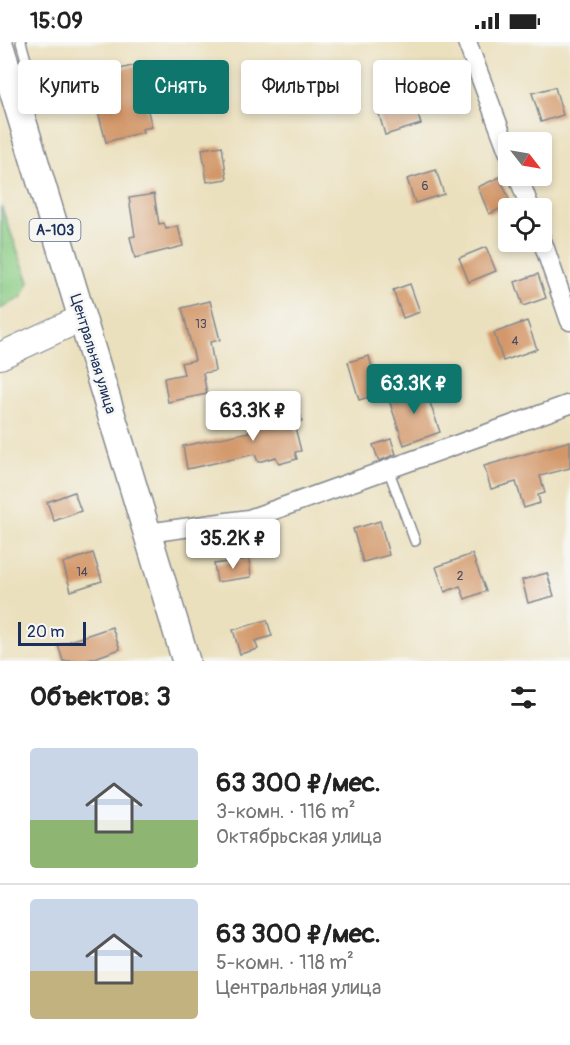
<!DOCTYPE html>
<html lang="ru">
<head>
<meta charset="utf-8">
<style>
	:root { --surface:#fff; --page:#f6f6f6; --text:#222; --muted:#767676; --line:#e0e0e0; --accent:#0f766e }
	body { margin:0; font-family:Pangolin,sans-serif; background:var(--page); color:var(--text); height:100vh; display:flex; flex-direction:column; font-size:22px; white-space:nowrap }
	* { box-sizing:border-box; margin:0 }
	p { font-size:20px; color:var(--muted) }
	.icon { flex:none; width:33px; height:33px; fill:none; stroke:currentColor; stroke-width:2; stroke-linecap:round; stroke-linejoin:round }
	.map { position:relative; height:619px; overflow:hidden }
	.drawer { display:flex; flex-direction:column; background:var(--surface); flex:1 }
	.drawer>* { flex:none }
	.top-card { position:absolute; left:18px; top:18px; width:534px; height:54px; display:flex; gap:12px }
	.needle { width:39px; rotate:121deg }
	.controls { position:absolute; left:498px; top:90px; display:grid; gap:12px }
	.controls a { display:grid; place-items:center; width:54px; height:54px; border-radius:6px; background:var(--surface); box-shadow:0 3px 9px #0003; font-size:30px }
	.scale { position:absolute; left:18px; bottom:15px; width:68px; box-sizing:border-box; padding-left:6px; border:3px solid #1b2f5e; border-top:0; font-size:16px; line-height:21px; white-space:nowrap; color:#1b2f5e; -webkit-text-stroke:4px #f6f6f2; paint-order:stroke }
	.price { position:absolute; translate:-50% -51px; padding:0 14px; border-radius:6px; background:#fff; color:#222; font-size:20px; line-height:39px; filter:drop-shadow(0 2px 3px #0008) }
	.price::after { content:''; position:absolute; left:50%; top:36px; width:18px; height:14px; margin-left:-9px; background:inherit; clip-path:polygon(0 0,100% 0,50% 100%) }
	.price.selected { background:var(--accent); color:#fff }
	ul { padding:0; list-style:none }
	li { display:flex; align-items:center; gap:18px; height:150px; padding:0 30px }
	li+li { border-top:2px solid var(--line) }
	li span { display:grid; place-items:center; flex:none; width:168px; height:120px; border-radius:6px; color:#555 }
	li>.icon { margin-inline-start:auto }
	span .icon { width:72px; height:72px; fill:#fffc; stroke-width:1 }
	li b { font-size:26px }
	h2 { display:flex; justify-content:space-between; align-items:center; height:72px; padding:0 30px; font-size:26px }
	.pill { padding:0 21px; border-radius:6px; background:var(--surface); box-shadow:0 3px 9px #0003; font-size:21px; line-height:54px }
	.pill.selected { background:var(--accent); color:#fff }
	.status { display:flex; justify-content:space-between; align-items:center; height:42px; padding:0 30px; background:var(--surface); direction:ltr }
	.status svg { height:16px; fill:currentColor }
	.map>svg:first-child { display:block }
	.green { fill:#8acc84; stroke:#527e71; stroke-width:1.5 }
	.building { fill:#d39769 }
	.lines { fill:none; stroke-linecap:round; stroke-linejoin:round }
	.service-casing { stroke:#83888e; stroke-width:12 }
	.minor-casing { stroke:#83888e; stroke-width:21 }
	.secondary-casing { stroke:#83888e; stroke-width:28 }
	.primary-casing { stroke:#83888e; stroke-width:30 }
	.service { stroke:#fff; stroke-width:9 }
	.minor { stroke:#fff; stroke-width:18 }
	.secondary { stroke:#fff; stroke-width:26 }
	.primary { stroke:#fff; stroke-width:27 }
	.labels { text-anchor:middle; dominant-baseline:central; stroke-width:5; stroke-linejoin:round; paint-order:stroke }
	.number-label { font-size:12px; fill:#494961 }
	.shield { fill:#f6f6f2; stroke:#5d6b8a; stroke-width:1.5 }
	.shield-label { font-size:14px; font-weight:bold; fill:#1b2f5e }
	.street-label { font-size:15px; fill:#1b2f5e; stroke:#f6f6f2 }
</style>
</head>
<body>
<div class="status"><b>15:09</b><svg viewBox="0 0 49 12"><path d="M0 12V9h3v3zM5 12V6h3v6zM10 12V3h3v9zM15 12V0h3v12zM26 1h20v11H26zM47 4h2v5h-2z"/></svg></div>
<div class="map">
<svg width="570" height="619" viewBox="0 0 570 619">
	<rect width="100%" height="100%" fill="#f6f6f2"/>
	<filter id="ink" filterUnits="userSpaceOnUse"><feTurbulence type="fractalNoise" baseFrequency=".0167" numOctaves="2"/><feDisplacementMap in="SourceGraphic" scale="12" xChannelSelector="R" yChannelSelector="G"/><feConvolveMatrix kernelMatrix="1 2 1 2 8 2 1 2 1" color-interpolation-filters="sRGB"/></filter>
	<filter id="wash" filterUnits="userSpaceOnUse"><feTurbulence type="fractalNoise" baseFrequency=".008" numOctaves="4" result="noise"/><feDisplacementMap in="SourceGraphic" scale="24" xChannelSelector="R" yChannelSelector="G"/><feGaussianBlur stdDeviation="1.35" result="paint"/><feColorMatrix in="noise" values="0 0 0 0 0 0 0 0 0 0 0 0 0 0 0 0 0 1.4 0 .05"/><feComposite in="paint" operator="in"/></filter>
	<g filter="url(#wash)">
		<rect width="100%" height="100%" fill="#ebe0bd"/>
		<polygon class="green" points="1,164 29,240 22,255 0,267"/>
		<g id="blocks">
			<g class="building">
				<polygon points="136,23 152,85 142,87 143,90 106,100 89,35"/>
				<polygon points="555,45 563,73 541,80 532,51"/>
				<polygon points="414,62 421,82 385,93 379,72"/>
				<polygon points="222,104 227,137 207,140 202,107"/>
				<polygon points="436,128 444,152 415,161 407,137"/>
				<polygon points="500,135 511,162 489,172 478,145"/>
				<polygon points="154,152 159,182 164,181 166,187 178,184 183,204 135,216 130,195 135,194 129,156"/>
				<polygon points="486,205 496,229 469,240 459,216"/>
				<polygon points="538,232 546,256 523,264 515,240"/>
				<polygon points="410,242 420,270 403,276 393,248"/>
				<polygon points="210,259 220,298 210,300 215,329 203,331 207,352 168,360 164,336 184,332 181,321 195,318 182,266"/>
				<polygon points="527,279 537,307 503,319 494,291"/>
				<polygon points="369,314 379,352 359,358 348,320"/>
				<polygon points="424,343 440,390 404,403 388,355"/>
				<polygon points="297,358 302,379 294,381 301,409 295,410 297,417 279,422 276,415 258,420 255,412 187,427 183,404 249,390 248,384 278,376 275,365"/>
				<polygon points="391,397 396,412 379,419 373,403"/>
				<polygon points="570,399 570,426 540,434 545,451 538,453 540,461 524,466 516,440 491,447 484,424"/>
				<polygon points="74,450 81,469 54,479 47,460"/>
				<polygon points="380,479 389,513 363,520 353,487"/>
				<polygon points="93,511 102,539 71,549 63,521"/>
				<polygon points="472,512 486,549 465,557 460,544 445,550 436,525"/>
				<polygon points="249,517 251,535 217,540 214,522"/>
				<polygon points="547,531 554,554 528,561 522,538"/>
				<polygon points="267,578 272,594 255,599 258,607 240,612 233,588"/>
				<polygon points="112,585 120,607 86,619 63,619 58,603"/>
			</g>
		</g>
	</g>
	<g filter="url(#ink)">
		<use href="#blocks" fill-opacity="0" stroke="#83888e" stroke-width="1.5"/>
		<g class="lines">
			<defs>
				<g id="service">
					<polyline points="16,39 26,18 21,0"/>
					<polyline points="388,427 415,499"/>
				</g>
				<g id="minor">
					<polyline points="467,0 508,109"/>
					<polyline points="518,134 530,166"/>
					<polyline points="542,198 570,279"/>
					<polyline points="147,491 249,477 570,362"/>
				</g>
				<polyline id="secondary" points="0,314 82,276"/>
				<polyline id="primary" points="0,5 186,619"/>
			</defs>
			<use href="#service" class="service-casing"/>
			<use href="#minor" class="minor-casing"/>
			<use href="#secondary" class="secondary-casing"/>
			<use href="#primary" class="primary-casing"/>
			<use href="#service" class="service"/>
			<use href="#minor" class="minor"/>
			<use href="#secondary" class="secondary"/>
			<use href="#primary" class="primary"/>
		</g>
	</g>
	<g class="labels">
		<g class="number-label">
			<text x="425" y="144">6</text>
			<text x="201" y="282">13</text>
			<text x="515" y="299">4</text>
			<text x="82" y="530">14</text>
			<text x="460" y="534">2</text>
		</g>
		<rect class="shield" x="29.5" y="177" width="51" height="22" rx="4.5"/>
		<g class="shield-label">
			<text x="55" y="188">А-103</text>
		</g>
		<g class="street-label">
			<text transform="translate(93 312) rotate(73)">Центральная улица</text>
		</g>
	</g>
</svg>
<div class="controls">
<a><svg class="needle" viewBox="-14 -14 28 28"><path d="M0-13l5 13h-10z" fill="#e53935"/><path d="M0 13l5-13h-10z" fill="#767676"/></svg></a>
<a><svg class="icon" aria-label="locate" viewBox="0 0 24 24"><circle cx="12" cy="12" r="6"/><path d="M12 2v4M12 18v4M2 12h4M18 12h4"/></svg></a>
</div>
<div class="scale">20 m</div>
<b class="price selected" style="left:414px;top:373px">63.3K ₽</b>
<b class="price" style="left:253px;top:400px">63.3K ₽</b>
<b class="price" style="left:233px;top:528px">35.2K ₽</b>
<div class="top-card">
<a class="pill">Купить</a>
<a class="pill selected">Снять</a>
<a class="pill">Фильтры</a>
<a class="pill">Новое</a>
</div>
</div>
<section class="drawer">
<h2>Объектов: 3<svg class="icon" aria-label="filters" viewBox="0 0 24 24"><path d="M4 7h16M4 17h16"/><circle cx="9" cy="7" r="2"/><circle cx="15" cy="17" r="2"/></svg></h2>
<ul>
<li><span style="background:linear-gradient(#c9d6e8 60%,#8fb573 0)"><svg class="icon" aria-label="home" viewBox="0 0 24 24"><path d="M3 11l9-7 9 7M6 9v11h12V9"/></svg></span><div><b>63 300 ₽/мес.</b><p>3-комн. · 116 m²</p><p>Октябрьская улица</p></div></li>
<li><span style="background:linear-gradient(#c9d6e8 60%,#c2b280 0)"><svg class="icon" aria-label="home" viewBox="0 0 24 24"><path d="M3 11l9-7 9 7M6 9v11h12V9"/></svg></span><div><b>63 300 ₽/мес.</b><p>5-комн. · 118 m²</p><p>Центральная улица</p></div></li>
</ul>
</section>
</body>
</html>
